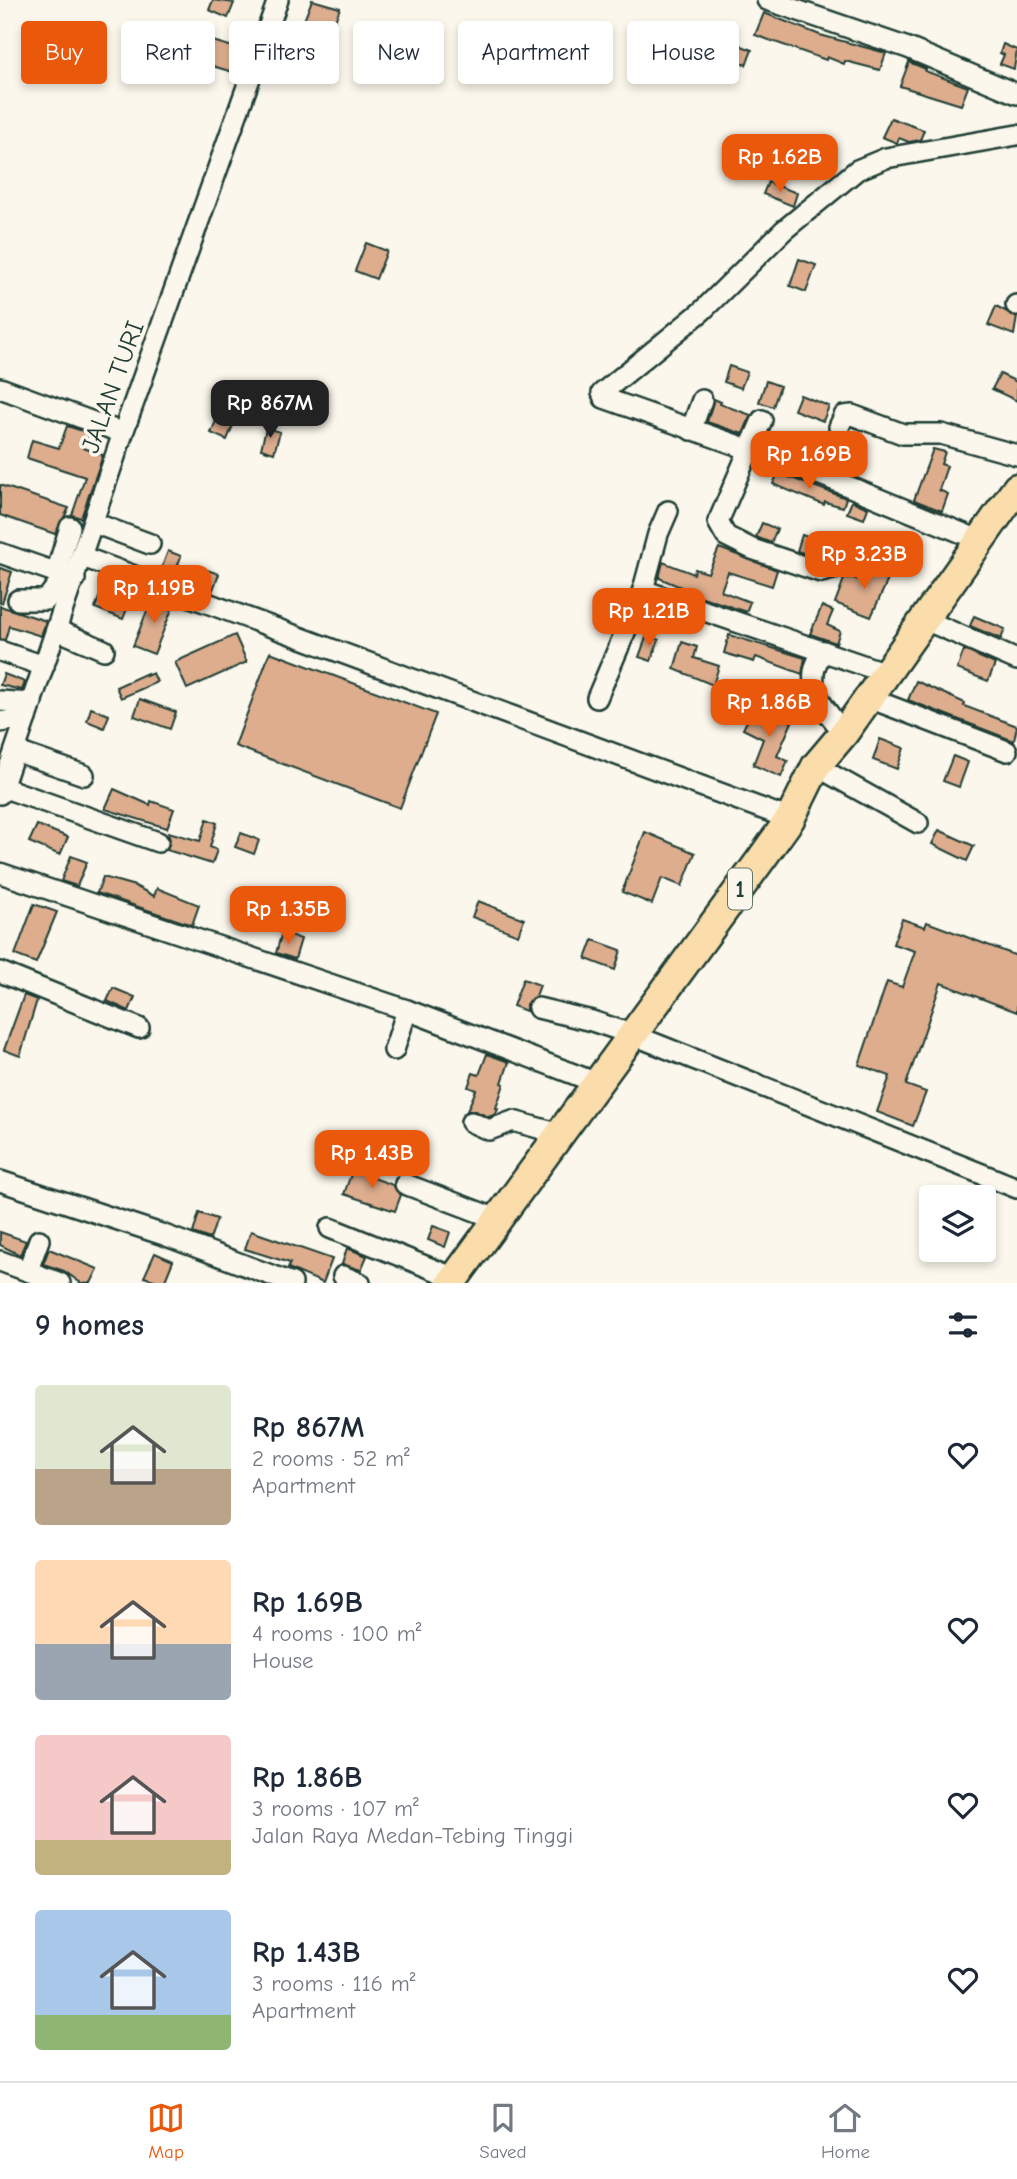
<!DOCTYPE html>
<html lang="en">
<head>
<meta charset="utf-8">
<style>
	:root { --surface:#fff; --page:#f6f6f7; --text:#1f2937; --muted:#747a83; --line:#e0e1e3; --accent:#ea580c }
	body { margin:0; font-family:"Comic Neue",sans-serif; background:var(--page); color:var(--text); height:100vh; display:flex; flex-direction:column; font-size:26px; white-space:nowrap }
	* { box-sizing:border-box; margin:0 }
	p { font-size:23px; color:var(--muted) }
	.icon { flex:none; width:38px; height:38px; fill:none; stroke:currentColor; stroke-width:2; stroke-linecap:round; stroke-linejoin:round }
	.map { position:relative; height:1283px; overflow:hidden }
	.side { display:flex; flex-direction:column; background:var(--surface); flex:1 }
	.side>* { flex:none }
	.guide { position:absolute; left:21px; top:21px; width:976px; height:63px; display:flex; gap:14px }
	.buttons { position:absolute; left:919px; top:1185px; display:grid; gap:14px }
	.buttons a { display:grid; place-items:center; width:77px; height:77px; border-radius:7px; background:var(--surface); box-shadow:0 4px 10px #0003; font-size:35px }
	.price { position:absolute; translate:-50% -60px; padding:0 16px; border-radius:14px; background:var(--accent); color:#fff; font-size:23px; line-height:46px; filter:drop-shadow(0 2px 4px #0008) }
	.price::after { content:''; position:absolute; left:50%; top:42px; width:21px; height:16px; margin-left:-10px; background:inherit; clip-path:polygon(0 0,100% 0,50% 100%) }
	.price.current { background:#222; color:#fff }
	ul { padding:0; list-style:none }
	li { display:flex; align-items:center; gap:21px; height:175px; padding:0 35px }
	li span { display:grid; place-items:center; flex:none; width:196px; height:140px; border-radius:7px; color:#555 }
	li>.icon { margin-inline-start:auto }
	span .icon { width:84px; height:84px; fill:#fffc; stroke-width:1 }
	li b { font-size:30px }
	h2 { display:flex; justify-content:space-between; align-items:center; height:84px; padding:0 35px; font-size:30px }
	.tag { padding:0 24px; border-radius:7px; background:var(--surface); box-shadow:0 4px 10px #0003; font-size:24px; line-height:63px }
	.tag.current { background:var(--accent); color:#fff }
	.dock { display:flex; justify-content:space-around; align-items:center; height:98px; border-top:2px solid var(--line); background:var(--surface); font-size:19px; color:var(--muted) }
	.dock a { display:grid; justify-items:center; gap:4px }
	.dock .current { color:var(--accent) }
	.map>svg:first-child { display:block }
	.building { fill:#ddad8e; stroke:#1f3d34; stroke-width:2 }
	.lines { fill:none; stroke-linecap:round; stroke-linejoin:round }
	.minor-casing { stroke:#1f3d34; stroke-width:24 }
	.highway-casing { stroke:#1f3d34; stroke-width:33 }
	.minor { stroke:#fbf7ec; stroke-width:19 }
	.highway { stroke:#faddab; stroke-width:28 }
	.labels { text-anchor:middle; dominant-baseline:central; stroke-width:7; stroke-linejoin:round; paint-order:stroke }
	.shield { fill:#fbf7ec; stroke:#61756b; stroke-width:2 }
	.shield-label { font-size:24px; font-weight:bold; fill:#1f3d34 }
	.street-label { font-size:26px; fill:#1f3d34; stroke:#fbf7ec }
</style>
</head>
<body>
<div class="map">
<svg width="1017" height="1283" viewBox="0 0 1017 1283">
	<rect width="100%" height="100%" fill="#fbf7ec"/>
	<filter id="ink" filterUnits="userSpaceOnUse"><feTurbulence type="fractalNoise" baseFrequency=".0143" numOctaves="2"/><feDisplacementMap in="SourceGraphic" scale="14" xChannelSelector="R" yChannelSelector="G"/><feConvolveMatrix kernelMatrix="1 2 1 2 8 2 1 2 1" color-interpolation-filters="sRGB"/></filter>
	<g filter="url(#ink)">
		<g class="building">
			<polygon points="213,0 234,3 228,18 209,10"/>
			<polygon points="312,0 340,8 322,55 292,45 300,21 303,23"/>
			<polygon points="764,13 820,35 886,53 880,70 845,61 844,64 827,57 826,60 755,35"/>
			<polygon points="688,24 697,27 689,53 680,51"/>
			<polygon points="206,39 243,50 236,73 199,62"/>
			<polygon points="732,42 752,50 746,65 726,57"/>
			<polygon points="1003,44 1017,50 1014,69 1000,64 1004,55 1000,53"/>
			<polygon points="909,62 926,69 925,71 968,87 961,105 900,86"/>
			<polygon points="891,118 924,130 920,140 909,142 899,138 897,143 882,137"/>
			<polygon points="768,182 797,193 793,206 763,194"/>
			<polygon points="366,243 387,251 376,279 355,271"/>
			<polygon points="799,259 816,265 806,292 790,286"/>
			<polygon points="996,306 1017,317 1014,335 988,325"/>
			<polygon points="729,366 747,372 741,388 724,382"/>
			<polygon points="1000,374 1017,382 1017,401 992,389"/>
			<polygon points="766,381 780,386 773,407 759,402"/>
			<polygon points="800,395 829,406 823,421 794,410"/>
			<polygon points="714,399 721,402 720,404 751,415 743,434 707,422"/>
			<polygon points="222,406 238,413 227,440 211,433"/>
			<polygon points="67,426 89,433 83,448 103,455 81,518 72,515 85,477 27,458 32,440 59,448"/>
			<polygon points="266,428 280,432 274,453 261,449"/>
			<polygon points="790,441 817,452 814,459 787,450"/>
			<polygon points="933,449 945,452 941,464 947,466 939,490 948,494 942,511 914,500"/>
			<polygon points="778,473 846,498 843,507 825,502 824,505 773,484"/>
			<polygon points="0,485 69,508 55,534 0,515"/>
			<polygon points="852,501 868,508 864,519 847,513"/>
			<polygon points="762,523 777,529 771,543 756,537"/>
			<polygon points="802,535 833,546 829,557 821,559 797,551"/>
			<polygon points="719,548 777,570 772,586 728,572 721,591 750,602 746,612 688,592 688,590 659,578 663,562 694,574 695,569 708,573"/>
			<polygon points="890,550 913,557 908,572 886,565"/>
			<polygon points="168,551 181,556 177,568 196,576 199,567 219,574 212,592 160,572"/>
			<polygon points="869,564 891,573 871,617 835,603 844,579 851,577 862,581"/>
			<polygon points="0,568 12,572 2,603 0,603"/>
			<polygon points="104,585 132,596 123,619 95,608"/>
			<polygon points="153,596 174,604 154,654 133,646"/>
			<polygon points="0,606 46,621 41,636 9,626 5,640 0,639"/>
			<polygon points="822,606 833,611 827,625 840,631 836,643 810,634"/>
			<polygon points="974,616 1005,629 1001,639 970,626"/>
			<polygon points="235,635 247,662 187,689 175,662"/>
			<polygon points="647,635 659,640 651,661 639,657"/>
			<polygon points="729,635 805,658 802,674 756,657 754,662 724,653"/>
			<polygon points="682,642 697,647 694,658 719,666 713,685 674,669"/>
			<polygon points="964,650 995,664 988,681 957,669"/>
			<polygon points="270,652 436,714 400,808 235,746"/>
			<polygon points="147,673 146,676 153,673 157,682 121,698 116,687"/>
			<polygon points="4,674 25,682 22,690 0,685"/>
			<polygon points="916,681 965,703 964,706 1017,726 1014,741 908,700"/>
			<polygon points="140,699 176,712 170,729 134,716"/>
			<polygon points="755,705 792,722 777,756 788,761 781,777 753,765 763,739 743,729"/>
			<polygon points="91,708 109,715 104,728 87,721"/>
			<polygon points="880,739 904,748 897,769 873,760"/>
			<polygon points="953,756 968,762 959,787 943,781"/>
			<polygon points="114,789 150,805 151,801 174,809 167,828 105,809"/>
			<polygon points="207,819 217,823 210,847 217,850 212,864 167,850 170,840 168,832 200,841"/>
			<polygon points="37,825 68,837 60,855 29,842"/>
			<polygon points="939,830 974,846 967,861 932,844"/>
			<polygon points="645,832 695,853 682,886 662,878 652,904 622,892"/>
			<polygon points="241,833 259,840 254,854 235,847"/>
			<polygon points="71,856 87,862 77,886 61,881"/>
			<polygon points="103,877 135,886 154,896 157,888 199,905 192,925 97,893"/>
			<polygon points="478,901 524,919 518,935 472,917"/>
			<polygon points="34,904 57,912 36,963 15,955"/>
			<polygon points="902,919 925,927 927,922 1017,956 1017,1012 941,983 906,1085 926,1092 913,1126 877,1112 890,1076 859,1065 887,982 902,987 915,951 893,944"/>
			<polygon points="282,932 301,939 295,959 276,953"/>
			<polygon points="593,940 621,950 615,970 586,959"/>
			<polygon points="523,979 540,985 536,996 526,1004 526,1011 513,1006"/>
			<polygon points="113,988 135,997 129,1011 107,1001"/>
			<polygon points="24,995 37,1000 20,1056 4,1050"/>
			<polygon points="487,1054 509,1062 502,1083 504,1084 496,1108 498,1109 496,1114 489,1117 475,1111 467,1111 476,1090 468,1087 473,1073 479,1075"/>
			<polygon points="354,1166 370,1172 368,1176 393,1185 401,1195 395,1211 344,1194"/>
			<polygon points="199,1213 217,1219 210,1239 193,1233"/>
			<polygon points="433,1226 450,1232 445,1247 428,1240"/>
			<polygon points="251,1231 332,1259 323,1283 288,1268 290,1263 245,1249"/>
			<polygon points="0,1232 26,1241 20,1255 0,1245"/>
			<polygon points="347,1248 367,1256 361,1270 342,1264"/>
			<polygon points="49,1249 98,1269 91,1283 81,1283 64,1271 43,1264"/>
			<polygon points="155,1253 173,1261 164,1283 144,1277"/>
		</g>
		<g class="lines">
			<defs>
				<g id="minor">
					<polyline points="767,0 908,48 1017,94"/>
					<polyline points="1016,305 1017,305"/>
					<polyline points="0,388 123,433"/>
					<polyline points="762,420 718,522 726,536 752,549 821,572 857,563"/>
					<polyline points="839,427 844,416 852,415 903,434 941,434 1017,455"/>
					<polyline points="691,430 702,400"/>
					<polyline points="821,475 830,452"/>
					<polyline points="668,511 658,534 643,590 886,673"/>
					<polyline points="94,523 150,544"/>
					<polyline points="979,540 821,475 604,398 602,393 702,311 784,230 857,170 886,158 1017,135"/>
					<polyline points="0,553 75,579"/>
					<polyline points="83,557 790,819"/>
					<polyline points="56,573 70,527"/>
					<polyline points="18,600 46,600 64,576"/>
					<polyline points="923,619 1017,660"/>
					<polyline points="57,630 104,650"/>
					<polyline points="0,651 44,666"/>
					<path d="M 824,651 C 799,682 824,709 844,733"/>
					<polyline points="597,698 643,590"/>
					<polyline points="869,698 1007,751"/>
					<polyline points="0,701 32,703"/>
					<polyline points="0,722 26,718"/>
					<polyline points="15,751 84,775"/>
					<polyline points="816,766 918,823"/>
					<polyline points="2,787 158,842"/>
					<polyline points="0,794 123,433 278,0"/>
					<polyline points="0,873 407,1010 597,1083"/>
					<polyline points="0,972 139,1028"/>
					<polyline points="538,1008 592,1021 631,1034 1017,1188"/>
					<polyline points="394,1050 407,1010"/>
					<polyline points="471,1122 489,1130 513,1121 560,1134"/>
					<polyline points="0,1181 164,1235 292,1283"/>
					<polyline points="405,1184 497,1219"/>
					<polyline points="330,1228 455,1278"/>
					<polyline points="0,1261 60,1283"/>
					<polyline points="28,1270 39,1240"/>
					<polyline points="343,1276 360,1283"/>
				</g>
				<polyline id="highway" points="451,1283 762,858 790,819 816,766 844,733 1017,488"/>
			</defs>
			<use href="#minor" class="minor-casing"/>
			<use href="#highway" class="highway-casing"/>
			<use href="#minor" class="minor"/>
			<use href="#highway" class="highway"/>
		</g>
	</g>
	<g class="labels">
		<rect class="shield" x="728" y="868.5" width="24" height="41" rx="5"/>
		<g class="shield-label">
			<text x="740" y="889">1</text>
		</g>
		<g class="street-label">
			<text transform="translate(113 387) rotate(-70)">JALAN TURI</text>
		</g>
	</g>
</svg>
<div class="buttons">
<a><svg class="icon" aria-label="layers" viewBox="0 0 24 24"><path d="M12 4l9 5-9 5-9-5zM3 14l9 5 9-5"/></svg></a>
</div>
<b class="price" style="left:780px;top:194px">Rp 1.62B</b>
<b class="price current" style="left:270px;top:440px">Rp 867M</b>
<b class="price" style="left:809px;top:491px">Rp 1.69B</b>
<b class="price" style="left:864px;top:591px">Rp 3.23B</b>
<b class="price" style="left:154px;top:625px">Rp 1.19B</b>
<b class="price" style="left:649px;top:648px">Rp 1.21B</b>
<b class="price" style="left:769px;top:739px">Rp 1.86B</b>
<b class="price" style="left:288px;top:946px">Rp 1.35B</b>
<b class="price" style="left:372px;top:1190px">Rp 1.43B</b>
<div class="guide">
<a class="tag current">Buy</a>
<a class="tag">Rent</a>
<a class="tag">Filters</a>
<a class="tag">New</a>
<a class="tag">Apartment</a>
<a class="tag">House</a>
</div>
</div>
<section class="side">
<h2>9 homes<svg class="icon" aria-label="filters" viewBox="0 0 24 24"><path d="M4 7h16M4 17h16"/><circle cx="9" cy="7" r="2"/><circle cx="15" cy="17" r="2"/></svg></h2>
<ul>
<li><span style="background:linear-gradient(#dfe7d0 60%,#b9a48a 0)"><svg class="icon" aria-label="home" viewBox="0 0 24 24"><path d="M3 11l9-7 9 7M6 9v11h12V9"/></svg></span><div><b>Rp 867M</b><p>2 rooms · 52 m²</p><p>Apartment</p></div><svg class="icon" aria-label="heart" viewBox="0 0 24 24"><path d="M12 20l-8-8c-3-5 5-10 8-4 3-6 11-1 8 4z"/></svg></li>
<li><span style="background:linear-gradient(#ffd9b3 60%,#9aa5b1 0)"><svg class="icon" aria-label="home" viewBox="0 0 24 24"><path d="M3 11l9-7 9 7M6 9v11h12V9"/></svg></span><div><b>Rp 1.69B</b><p>4 rooms · 100 m²</p><p>House</p></div><svg class="icon" aria-label="heart" viewBox="0 0 24 24"><path d="M12 20l-8-8c-3-5 5-10 8-4 3-6 11-1 8 4z"/></svg></li>
<li><span style="background:linear-gradient(#f6c9c9 75%,#c2b280 0)"><svg class="icon" aria-label="home" viewBox="0 0 24 24"><path d="M3 11l9-7 9 7M6 9v11h12V9"/></svg></span><div><b>Rp 1.86B</b><p>3 rooms · 107 m²</p><p>Jalan Raya Medan-Tebing Tinggi</p></div><svg class="icon" aria-label="heart" viewBox="0 0 24 24"><path d="M12 20l-8-8c-3-5 5-10 8-4 3-6 11-1 8 4z"/></svg></li>
<li><span style="background:linear-gradient(#a9c7e8 75%,#8fb573 0)"><svg class="icon" aria-label="home" viewBox="0 0 24 24"><path d="M3 11l9-7 9 7M6 9v11h12V9"/></svg></span><div><b>Rp 1.43B</b><p>3 rooms · 116 m²</p><p>Apartment</p></div><svg class="icon" aria-label="heart" viewBox="0 0 24 24"><path d="M12 20l-8-8c-3-5 5-10 8-4 3-6 11-1 8 4z"/></svg></li>
</ul>
</section>
<nav class="dock">
<a class="current"><svg class="icon" aria-label="map" viewBox="0 0 24 24"><path d="M3 6l6-2 6 2 6-2v14l-6 2-6-2-6 2zM9 4v14M15 6v14"/></svg>Map</a>
<a><svg class="icon" aria-label="saved" viewBox="0 0 24 24"><path d="M7 4h10v16l-5-4-5 4z"/></svg>Saved</a>
<a><svg class="icon" aria-label="home" viewBox="0 0 24 24"><path d="M3 11l9-7 9 7M6 9v11h12V9"/></svg>Home</a>
</nav>
</body>
</html>
